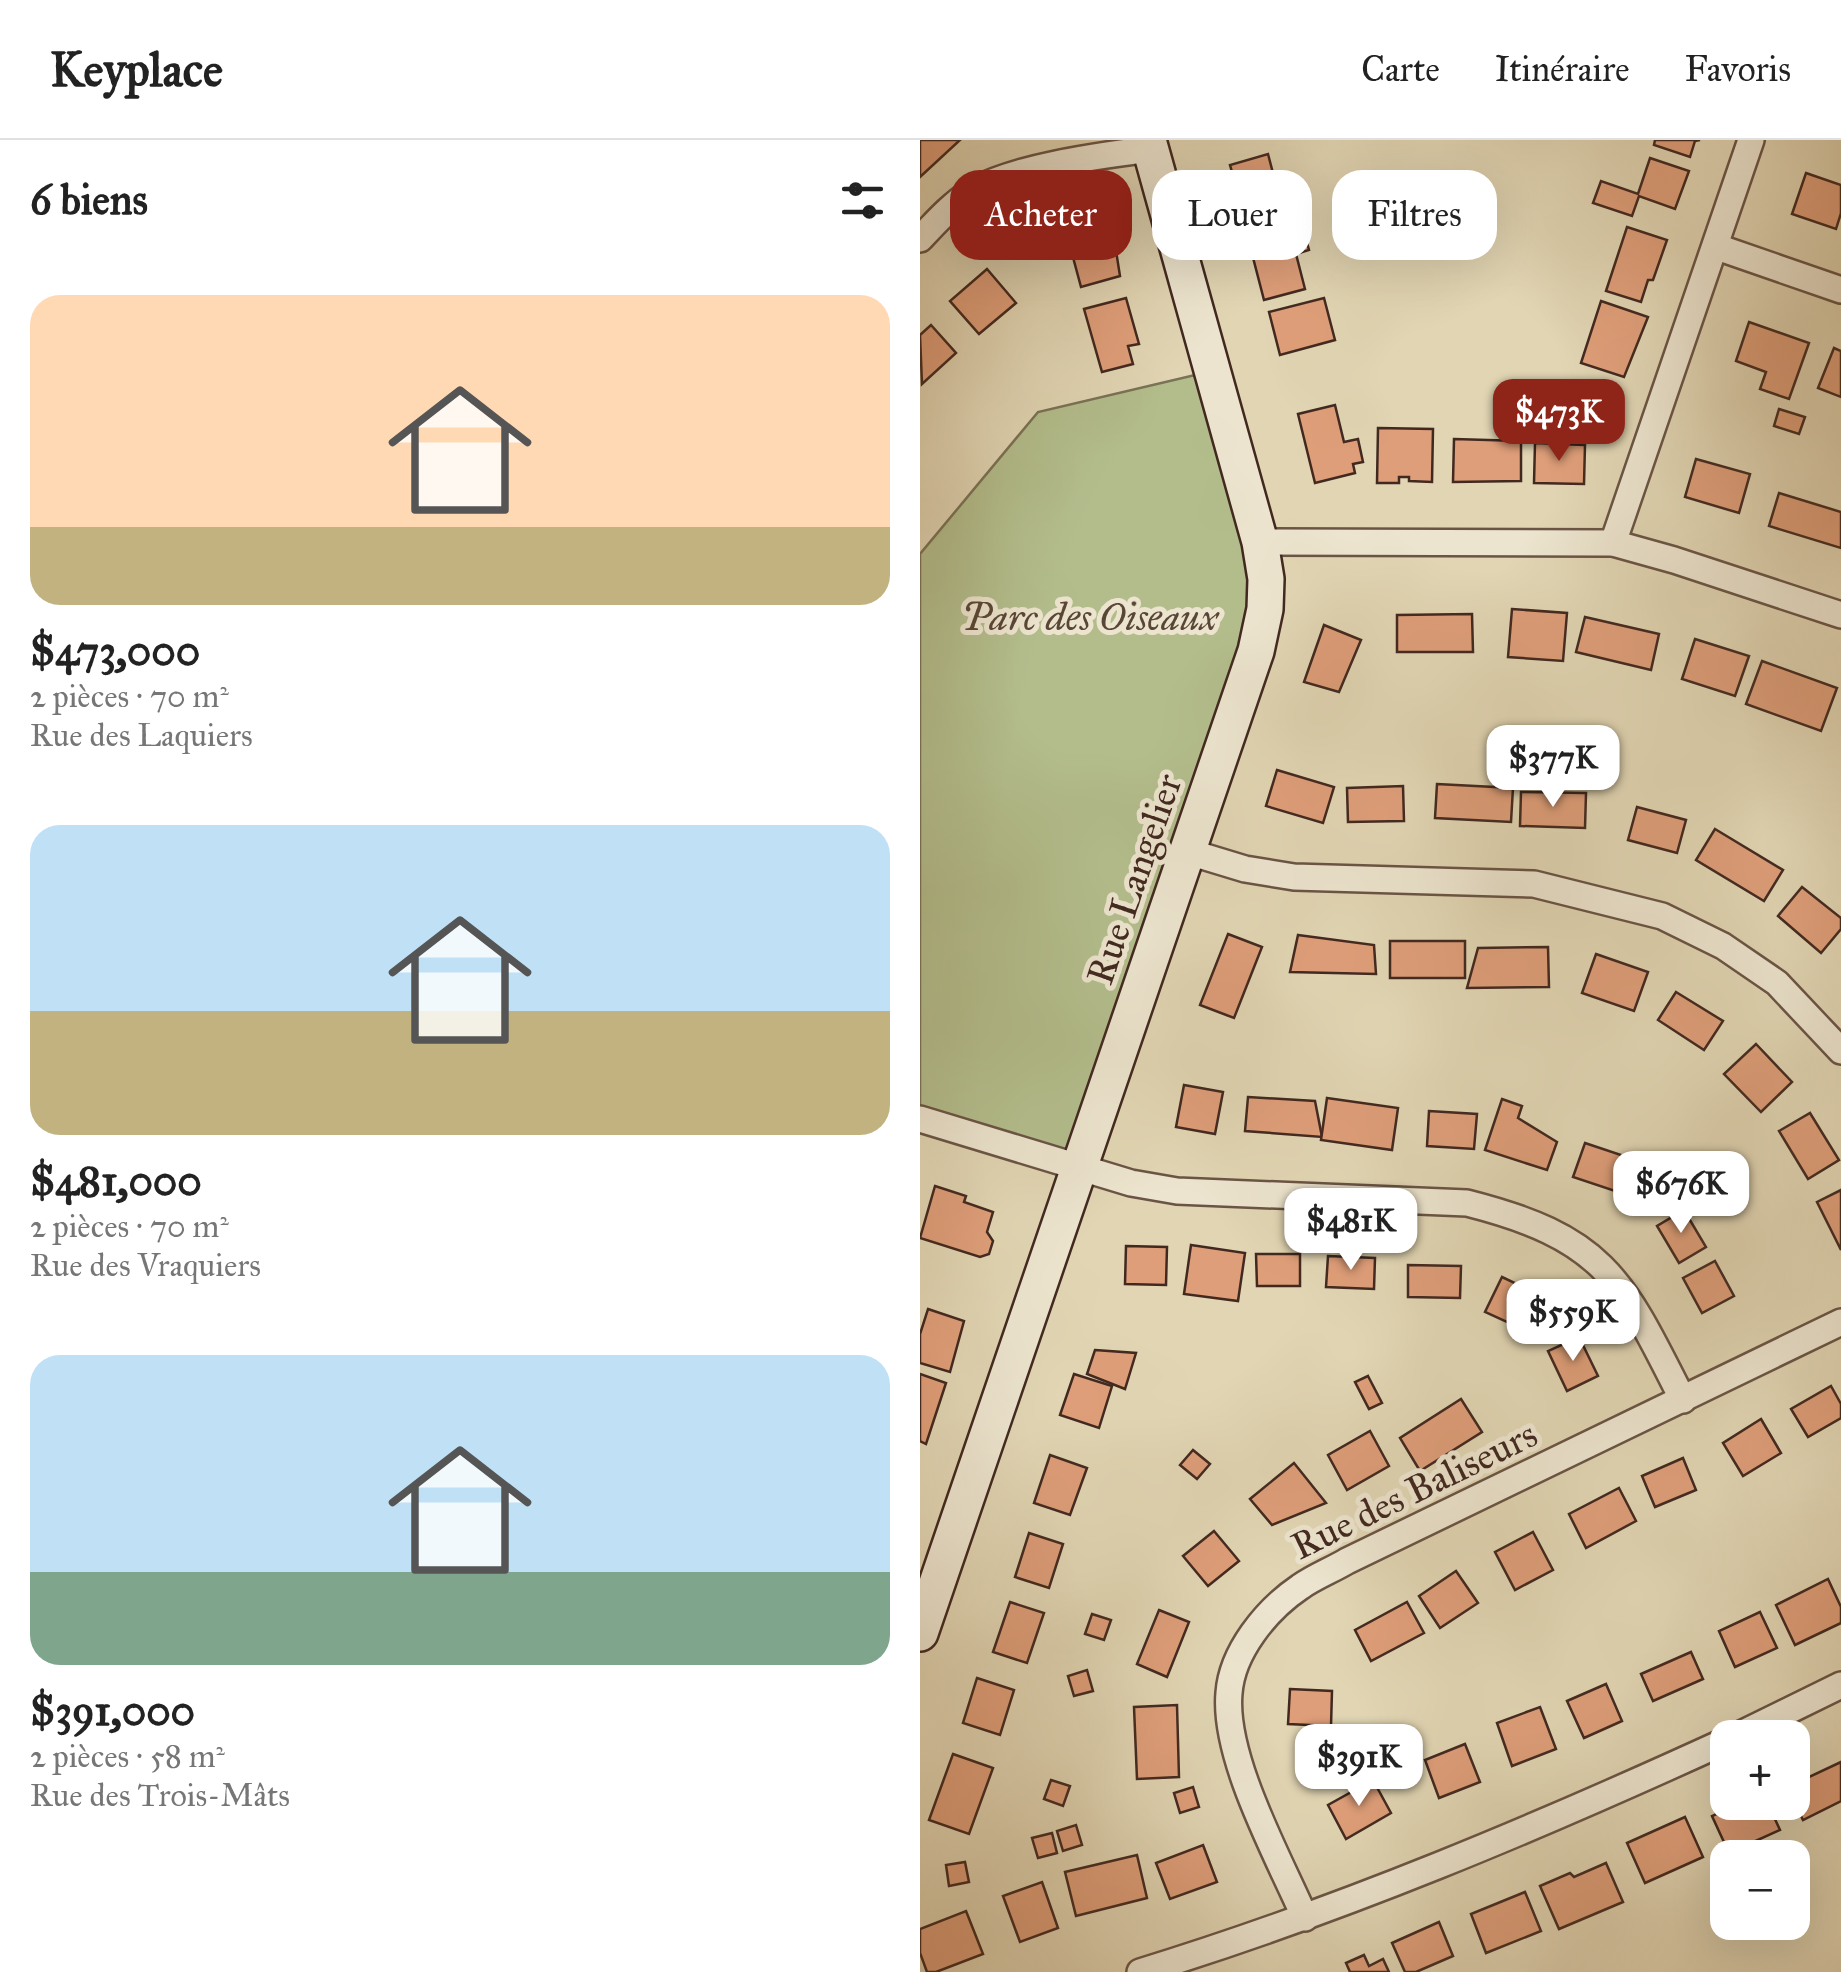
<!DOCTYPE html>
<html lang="fr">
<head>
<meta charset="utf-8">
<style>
	:root { --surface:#fff; --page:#f6f6f6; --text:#222; --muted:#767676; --line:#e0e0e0; --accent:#8f2418 }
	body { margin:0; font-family:"IM FELL Great Primer",serif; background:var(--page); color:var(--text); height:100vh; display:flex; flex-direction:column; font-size:38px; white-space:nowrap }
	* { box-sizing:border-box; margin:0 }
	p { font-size:32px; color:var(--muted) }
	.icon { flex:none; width:55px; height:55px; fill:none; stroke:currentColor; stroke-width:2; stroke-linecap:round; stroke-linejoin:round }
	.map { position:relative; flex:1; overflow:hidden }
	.drawer { display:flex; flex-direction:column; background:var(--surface); width:920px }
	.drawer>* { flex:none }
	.banner { position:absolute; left:30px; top:30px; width:740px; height:90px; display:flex; gap:20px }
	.fabs { position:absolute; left:790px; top:1580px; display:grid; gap:20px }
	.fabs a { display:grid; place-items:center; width:100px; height:100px; border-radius:20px; background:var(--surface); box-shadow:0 10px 40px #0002; font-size:50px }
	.price { position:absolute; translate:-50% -85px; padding:0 22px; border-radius:20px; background:#fff; color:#222; font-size:32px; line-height:65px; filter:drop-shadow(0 2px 5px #0008) }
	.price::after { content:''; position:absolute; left:50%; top:60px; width:30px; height:22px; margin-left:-15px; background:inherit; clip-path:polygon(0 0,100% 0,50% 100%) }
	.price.current { background:var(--accent); color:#fff }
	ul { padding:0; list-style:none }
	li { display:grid; align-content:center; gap:20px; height:530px; padding:0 30px }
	li span { display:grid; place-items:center; height:310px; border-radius:30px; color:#555 }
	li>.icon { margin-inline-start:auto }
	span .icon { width:180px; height:180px; fill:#fffc; stroke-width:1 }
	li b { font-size:42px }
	h2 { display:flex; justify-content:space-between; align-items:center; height:120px; padding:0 30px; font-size:42px }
	.pill { padding:0 35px; border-radius:30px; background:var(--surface); box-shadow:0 10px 40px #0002; font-size:35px; line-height:90px }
	.pill.current { background:var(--accent); color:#fff }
	header { display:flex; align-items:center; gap:60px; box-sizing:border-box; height:140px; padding:0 50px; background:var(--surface); border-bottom:2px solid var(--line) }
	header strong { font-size:48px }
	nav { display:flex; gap:55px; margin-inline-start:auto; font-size:35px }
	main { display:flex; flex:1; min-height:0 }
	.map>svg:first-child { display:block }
	.green { fill:#b3bd8c; stroke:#7a7356; stroke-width:2.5 }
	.building { fill:#de9e79; stroke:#422920; stroke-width:2.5 }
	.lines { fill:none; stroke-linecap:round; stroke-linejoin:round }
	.street-casing { stroke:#6a5445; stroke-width:30 }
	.secondary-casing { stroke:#422920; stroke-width:40 }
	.street { stroke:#ece4ce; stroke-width:25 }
	.secondary { stroke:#ece4ce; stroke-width:35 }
	.labels { text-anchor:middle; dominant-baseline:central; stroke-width:10; stroke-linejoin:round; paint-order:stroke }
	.park-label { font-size:38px; font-style:italic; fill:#594736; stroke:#ece4ce }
	.street-label { font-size:38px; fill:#422920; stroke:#ece4ce }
</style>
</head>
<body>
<header>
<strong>Keyplace</strong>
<nav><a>Carte</a><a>Itinéraire</a><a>Favoris</a></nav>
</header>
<main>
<section class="drawer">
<h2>6 biens<svg class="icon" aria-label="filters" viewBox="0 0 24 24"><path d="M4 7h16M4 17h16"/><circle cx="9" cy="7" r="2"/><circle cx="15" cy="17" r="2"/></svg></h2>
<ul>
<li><span style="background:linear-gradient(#ffd9b3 75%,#c2b280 0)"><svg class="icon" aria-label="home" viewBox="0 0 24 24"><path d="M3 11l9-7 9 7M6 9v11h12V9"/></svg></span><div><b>$473,000</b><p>2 pièces · 70 m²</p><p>Rue des Laquiers</p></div></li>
<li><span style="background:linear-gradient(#bfe0f5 60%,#c2b280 0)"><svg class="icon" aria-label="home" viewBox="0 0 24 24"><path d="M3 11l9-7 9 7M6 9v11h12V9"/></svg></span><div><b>$481,000</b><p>2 pièces · 70 m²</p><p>Rue des Vraquiers</p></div></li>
<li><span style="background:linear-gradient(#bfe0f5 70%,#7fa58c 0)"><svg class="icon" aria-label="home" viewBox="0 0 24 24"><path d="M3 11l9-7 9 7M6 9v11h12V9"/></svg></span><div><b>$391,000</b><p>2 pièces · 58 m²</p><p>Rue des Trois-Mâts</p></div></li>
</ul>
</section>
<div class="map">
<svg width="921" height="1832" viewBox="0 0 921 1832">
	<rect width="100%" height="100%" fill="#e1d5b3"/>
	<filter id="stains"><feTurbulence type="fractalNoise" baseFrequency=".002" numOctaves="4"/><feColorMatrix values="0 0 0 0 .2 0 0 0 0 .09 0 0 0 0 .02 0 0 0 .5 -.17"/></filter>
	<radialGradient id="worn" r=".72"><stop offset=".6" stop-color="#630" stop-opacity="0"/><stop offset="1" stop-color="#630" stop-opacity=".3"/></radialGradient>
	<polygon class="green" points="292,231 346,439 159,1028 0,979 0,414 118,272"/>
	<g class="building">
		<polygon points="0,0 40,0 0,37"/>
		<polygon points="735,0 780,0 775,1 770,17 734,5"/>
		<polygon points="348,14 360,60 323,70 310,25"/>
		<polygon points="730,18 769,31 755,69 719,56 712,76 673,63 681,41 718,54"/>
		<polygon points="886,33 921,45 921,73 916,89 872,74"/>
		<polygon points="185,84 189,99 194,98 200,136 161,147 147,95"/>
		<polygon points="707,87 747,100 733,140 728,140 721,162 686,151"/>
		<polygon points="384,92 389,110 376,114 385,149 344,160 330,106"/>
		<polygon points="67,129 96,163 59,194 30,161"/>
		<polygon points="206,158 219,204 208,206 213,224 182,232 164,169"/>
		<polygon points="404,158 415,200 360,215 349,172"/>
		<polygon points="681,161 728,177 704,237 661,223"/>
		<polygon points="829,182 889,203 869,259 840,249 846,232 816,221"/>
		<polygon points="11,185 36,213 2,244 0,195"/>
		<polygon points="914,208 921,211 921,257 898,248"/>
		<polygon points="415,265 424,302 438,299 443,322 433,324 435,333 395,343 378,274"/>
		<polygon points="859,269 885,277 879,294 854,286"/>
		<polygon points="458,288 513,289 512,342 489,341 489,337 479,337 479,343 457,343"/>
		<polygon points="534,299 601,301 601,341 533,342"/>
		<polygon points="615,303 665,305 664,344 614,343"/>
		<polygon points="776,319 830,334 819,373 765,357"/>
		<polygon points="859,353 921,372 921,408 849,386"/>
		<polygon points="592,469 647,473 643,521 588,517"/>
		<polygon points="552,474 553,512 477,512 477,475"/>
		<polygon points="665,477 739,494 731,530 656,512"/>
		<polygon points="404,485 441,500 419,552 384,542"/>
		<polygon points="775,499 829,516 815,556 762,539"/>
		<polygon points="842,521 917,548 901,591 826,564"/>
		<polygon points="357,630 414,647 403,683 346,666"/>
		<polygon points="517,644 593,648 591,682 515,678"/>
		<polygon points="483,646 484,681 428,682 427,648"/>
		<polygon points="601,652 666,653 665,688 600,686"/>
		<polygon points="717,667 766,680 757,713 708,700"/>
		<polygon points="795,689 863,730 844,761 776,720"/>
		<polygon points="882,747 921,778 921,789 901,813 858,776"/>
		<polygon points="308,794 342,807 314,878 280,865"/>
		<polygon points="378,795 454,805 456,834 370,832"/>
		<rect x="470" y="801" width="75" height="37"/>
		<polygon points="628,807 629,847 547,848 558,808"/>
		<polygon points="676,814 728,832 714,871 662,853"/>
		<polygon points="756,852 803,881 784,910 738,880"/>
		<polygon points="836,904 872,942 841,972 804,934"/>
		<polygon points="264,945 303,952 295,994 256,987"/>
		<polygon points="328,957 395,961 402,997 325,991"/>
		<polygon points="407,958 478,968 472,1010 401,1000"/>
		<polygon points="582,959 602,966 598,978 637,1002 627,1030 565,1010"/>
		<polygon points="509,971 557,974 554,1009 507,1006"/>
		<polygon points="890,973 919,1020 888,1039 859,991"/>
		<polygon points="665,1003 716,1020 704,1054 653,1037"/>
		<polygon points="15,1046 46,1056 44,1062 73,1072 67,1092 73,1101 69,1114 60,1117 0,1098"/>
		<polygon points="921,1050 921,1110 897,1062"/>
		<polygon points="764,1070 786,1107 759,1123 737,1086"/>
		<polygon points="271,1105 325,1113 318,1161 264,1154"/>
		<polygon points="206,1106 247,1107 246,1145 205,1144"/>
		<polygon points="336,1114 380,1114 380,1146 337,1146"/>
		<polygon points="408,1116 455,1118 454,1149 406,1147"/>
		<polygon points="795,1121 814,1156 782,1173 763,1138"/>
		<polygon points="488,1125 541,1126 540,1158 488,1157"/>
		<polygon points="582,1137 628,1159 611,1193 565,1172"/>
		<polygon points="8,1169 44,1181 30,1232 0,1223 0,1194"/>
		<polygon points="659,1197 678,1236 647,1251 628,1211"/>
		<polygon points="175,1210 216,1213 205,1249 167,1234"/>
		<polygon points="0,1234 26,1243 6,1304 0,1301"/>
		<polygon points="154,1234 192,1246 179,1288 140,1275"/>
		<polygon points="448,1236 462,1263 449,1269 435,1242"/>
		<polygon points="911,1246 921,1264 921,1278 888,1297 871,1269"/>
		<polygon points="541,1259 562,1292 500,1331 480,1298"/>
		<polygon points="841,1279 861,1313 823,1336 803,1303"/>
		<polygon points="450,1291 469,1326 427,1350 408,1315"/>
		<polygon points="273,1310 290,1324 277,1339 260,1325"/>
		<polygon points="130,1315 167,1328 150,1375 114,1363"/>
		<polygon points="763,1318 776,1350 735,1367 722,1336"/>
		<polygon points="374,1323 406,1363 352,1385 330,1359"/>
		<polygon points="699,1348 716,1381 666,1408 649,1374"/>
		<polygon points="294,1391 319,1421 288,1446 263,1416"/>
		<polygon points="613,1392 633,1430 595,1450 575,1412"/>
		<polygon points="109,1393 143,1404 129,1448 95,1437"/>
		<polygon points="536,1431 558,1463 520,1488 499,1456"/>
		<polygon points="908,1439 921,1467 921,1483 875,1505 856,1465"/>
		<polygon points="90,1462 124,1473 107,1523 73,1512"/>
		<polygon points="487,1462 504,1493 451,1521 435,1490"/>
		<polygon points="239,1470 269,1482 247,1537 217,1524"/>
		<polygon points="840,1472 857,1508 815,1527 799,1491"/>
		<polygon points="172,1474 191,1480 184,1500 165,1494"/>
		<polygon points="771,1512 783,1539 733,1561 721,1534"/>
		<polygon points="167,1530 173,1551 154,1556 148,1536"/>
		<polygon points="57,1538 94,1550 80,1595 43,1583"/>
		<polygon points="686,1544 702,1581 664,1598 647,1561"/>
		<polygon points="370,1549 412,1551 411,1586 368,1584"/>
		<polygon points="257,1565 259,1637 217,1639 214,1567"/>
		<polygon points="620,1567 636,1609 592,1626 577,1583"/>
		<polygon points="545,1604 560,1642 519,1658 505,1620"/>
		<polygon points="33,1614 73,1628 49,1694 9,1680"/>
		<polygon points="921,1622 921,1661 883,1680 872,1658 872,1645"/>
		<polygon points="131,1640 150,1646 143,1666 124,1659"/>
		<polygon points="453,1640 471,1673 426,1699 408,1665"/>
		<polygon points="273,1647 279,1667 260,1673 254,1653"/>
		<polygon points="822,1662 847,1662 860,1690 809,1713 792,1676"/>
		<polygon points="765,1677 783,1717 725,1743 707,1703"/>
		<polygon points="156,1685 162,1705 143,1711 137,1691"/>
		<polygon points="132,1693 137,1713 118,1718 112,1698"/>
		<polygon points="283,1705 297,1742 250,1759 236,1723"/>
		<polygon points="217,1715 227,1758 156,1776 145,1732"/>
		<polygon points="45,1722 49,1742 29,1746 26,1725"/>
		<polygon points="686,1723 703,1762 639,1789 620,1746 650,1733 654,1737"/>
		<polygon points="122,1742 138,1788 100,1802 83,1756"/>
		<polygon points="605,1752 621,1791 566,1813 551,1774"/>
		<polygon points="46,1771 63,1814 16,1832 7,1832 0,1813 0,1789"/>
		<polygon points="519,1782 533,1816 496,1832 485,1832 472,1803"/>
		<polygon points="444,1815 449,1826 463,1819 469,1832 430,1832 426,1823"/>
	</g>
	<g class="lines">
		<defs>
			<g id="street">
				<path d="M 0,99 C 16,82 33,63 53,51 C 99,26 178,16 230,9"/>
				<polyline points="797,107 921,150"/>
				<polyline points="340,402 693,403 754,420 921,475"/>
				<polyline points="693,403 831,0"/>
				<polyline points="269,712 325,729 374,737 614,744 742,776 803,806 857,843 921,911"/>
				<path d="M 0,979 L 211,1043 L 257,1051 L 547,1063 C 685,1098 702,1139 763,1260"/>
				<polyline points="813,1598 921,1545"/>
				<path d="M 385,1778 C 359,1718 303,1618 309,1553 C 312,1512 346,1470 380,1447 C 394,1437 412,1430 427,1421 L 921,1182"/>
				<path d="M 220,1832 C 422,1770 616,1688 808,1600"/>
			</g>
			<polyline id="secondary" points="0,1493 336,511 345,469 346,439 340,402 228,0"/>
		</defs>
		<use href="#street" class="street-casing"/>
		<use href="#secondary" class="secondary-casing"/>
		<use href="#street" class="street"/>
		<use href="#secondary" class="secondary"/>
	</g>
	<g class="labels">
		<g class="park-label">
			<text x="170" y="477">Parc des Oiseaux</text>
		</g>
		<g class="street-label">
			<text transform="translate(214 739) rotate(-71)">Rue Langelier</text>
			<text transform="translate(494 1350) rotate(-26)">Rue des Baliseurs</text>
		</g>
	</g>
	<rect width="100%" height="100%" filter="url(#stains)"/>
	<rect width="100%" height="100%" fill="url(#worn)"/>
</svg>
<div class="fabs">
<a>+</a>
<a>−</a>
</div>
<b class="price current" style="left:639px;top:324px">$473K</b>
<b class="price" style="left:633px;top:670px">$377K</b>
<b class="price" style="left:761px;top:1096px">$676K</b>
<b class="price" style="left:431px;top:1133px">$481K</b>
<b class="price" style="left:653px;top:1224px">$559K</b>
<b class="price" style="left:439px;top:1669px">$391K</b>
<div class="banner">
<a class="pill current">Acheter</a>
<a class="pill">Louer</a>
<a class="pill">Filtres</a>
</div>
</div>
</main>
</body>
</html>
